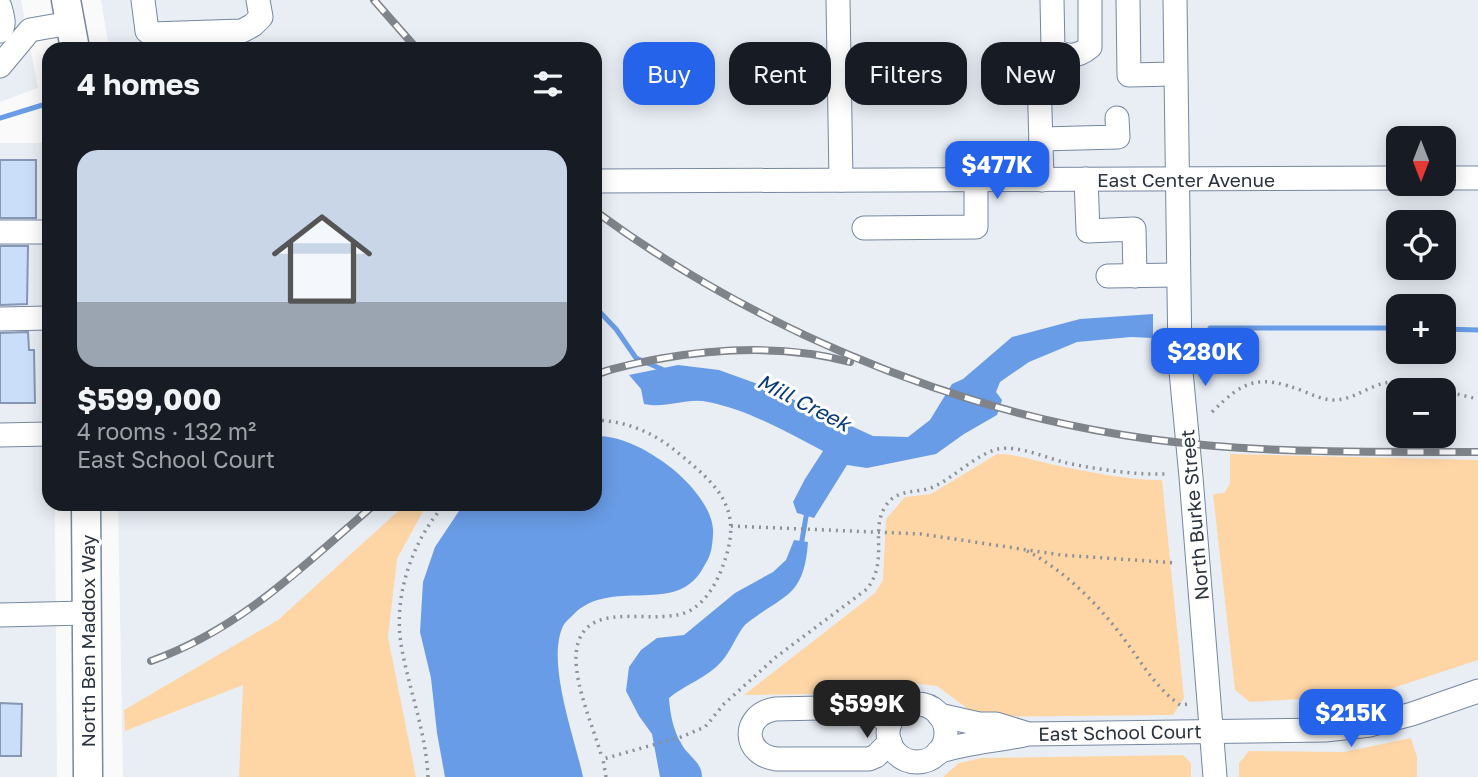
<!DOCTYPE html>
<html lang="en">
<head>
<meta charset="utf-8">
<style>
	:root { --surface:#171b24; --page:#242831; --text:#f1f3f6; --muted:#9ea1a6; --accent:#2563eb }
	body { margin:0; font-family:"Golos Text",sans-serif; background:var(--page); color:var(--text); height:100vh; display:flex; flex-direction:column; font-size:26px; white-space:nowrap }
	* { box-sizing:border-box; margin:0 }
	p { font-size:23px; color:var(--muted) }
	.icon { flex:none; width:38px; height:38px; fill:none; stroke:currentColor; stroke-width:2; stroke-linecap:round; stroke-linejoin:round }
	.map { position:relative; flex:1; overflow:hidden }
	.side { position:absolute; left:42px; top:42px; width:560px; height:469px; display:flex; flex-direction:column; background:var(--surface); border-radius:21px; box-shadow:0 4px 18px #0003 }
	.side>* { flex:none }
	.top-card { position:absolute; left:623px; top:42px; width:665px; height:63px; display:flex; gap:14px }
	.needle { width:46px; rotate:180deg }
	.fabs { position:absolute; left:1386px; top:126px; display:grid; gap:14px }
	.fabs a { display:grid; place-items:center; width:70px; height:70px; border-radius:14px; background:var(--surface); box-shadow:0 4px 18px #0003; font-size:35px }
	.price { position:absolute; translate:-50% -60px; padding:0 16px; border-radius:14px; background:var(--accent); color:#fff; font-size:23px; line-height:46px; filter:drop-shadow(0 2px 4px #0008) }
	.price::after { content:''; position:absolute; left:50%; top:42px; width:21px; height:16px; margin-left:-10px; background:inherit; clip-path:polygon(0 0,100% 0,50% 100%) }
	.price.on { background:#222; color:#fff }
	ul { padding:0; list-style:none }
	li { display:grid; align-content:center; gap:14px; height:371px; padding:0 35px }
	li span { display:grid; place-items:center; height:217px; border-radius:21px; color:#555 }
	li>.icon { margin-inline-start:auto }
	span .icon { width:126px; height:126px; fill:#fffc; stroke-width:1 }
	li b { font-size:30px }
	h2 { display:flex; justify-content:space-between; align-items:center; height:84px; padding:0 35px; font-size:30px }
	.tag { padding:0 24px; border-radius:21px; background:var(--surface); box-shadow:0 4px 18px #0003; font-size:24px; line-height:63px }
	.tag.on { background:var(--accent); color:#fff }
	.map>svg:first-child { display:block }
	.built { fill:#e9eef5; fill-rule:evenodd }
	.green { fill:#fed6a6 }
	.water { fill:#699ce6 }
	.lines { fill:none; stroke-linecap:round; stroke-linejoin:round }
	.stream { stroke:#699ce6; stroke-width:5 }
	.building { fill:#cadefa; stroke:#8597b2; stroke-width:2 }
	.minor-casing { stroke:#7587a1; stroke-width:25 }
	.major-casing { stroke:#7587a1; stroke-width:31 }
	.path { stroke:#8d9197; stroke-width:3.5; stroke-dasharray:2 5; stroke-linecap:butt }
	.minor { stroke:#fff; stroke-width:23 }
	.major { stroke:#fff; stroke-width:28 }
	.rail-casing { stroke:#7f838a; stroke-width:8 }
	.rail { stroke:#fff; stroke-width:5; stroke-dasharray:16; stroke-linecap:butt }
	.labels { text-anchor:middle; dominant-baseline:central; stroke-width:6; stroke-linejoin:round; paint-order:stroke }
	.street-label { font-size:19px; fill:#2b333e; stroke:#fff }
	.water-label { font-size:21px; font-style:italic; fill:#083b7c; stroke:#fff }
</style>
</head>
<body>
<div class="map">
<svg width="1478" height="777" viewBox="0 0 1478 777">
	<rect width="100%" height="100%" fill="#fafafa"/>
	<g class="built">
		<polygon points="0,0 21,0 38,88 0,102"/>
		<path d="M 101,0 L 1478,0 L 1478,777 L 123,777 L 118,504 L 595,504 L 595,49 L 109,49 ZM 1398,138 L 1444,138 L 1444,184 L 1398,184 ZM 1398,222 L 1444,222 L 1444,268 L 1398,268 ZM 1398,306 L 1444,306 L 1444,352 L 1398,352 ZM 1398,390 L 1444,390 L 1444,436 L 1398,436 Z"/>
		<polygon points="0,143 44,143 49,145 49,504 55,504 57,777 0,777"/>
	</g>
	<g class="green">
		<path d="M 997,454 C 1017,454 1035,461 1055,465 C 1090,472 1126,480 1162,480 L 1184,698 L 1173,715 L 979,717 L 937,686 L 911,683 L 888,693 L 744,695 L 875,593 L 883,580 L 886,519 L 905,497 L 931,494 Z"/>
		<polygon points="1230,454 1478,460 1478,660 1372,695 1250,702 1235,690 1213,494 1224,493 1230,484"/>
		<polygon points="406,504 427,504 397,559 388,637 416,777 239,777 243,685 125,731 124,710 278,620"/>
		<polygon points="1411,738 1417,757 1417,777 1239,777 1239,763 1249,751 1344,752"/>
		<polygon points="1183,755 1191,763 1191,777 943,777 959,763 981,758"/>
	</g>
	<g class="water">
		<path d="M 1153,314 L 1153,338 L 1131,337 L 1077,342 L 1029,362 L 1000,382 L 996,392 L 1002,400 L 997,415 L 964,434 L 936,454 L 867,468 L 847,465 L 814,518 L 797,513 L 793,502 L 805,479 L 823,451 C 786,432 749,410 708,402 C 687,397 667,409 644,404 L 641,389 L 629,375 L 678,365 L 719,370 L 766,387 L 873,436 L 908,437 L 930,420 L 952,384 L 963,379 L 1012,337 L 1080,319 Z"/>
		<path d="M 595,436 C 617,435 642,447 659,459 C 681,473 715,506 713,534 C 712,553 710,557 700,573 C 672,614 610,578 574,614 C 570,618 565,622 563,626 C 546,663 575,738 583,777 L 445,777 L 437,733 L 431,678 L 420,632 L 423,582 L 435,547 L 459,511 L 469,504 L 595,504 Z"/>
		<path d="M 794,540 L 808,542 C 804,599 783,594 746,624 C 739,630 731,651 722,661 C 707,678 686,684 669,698 C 670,713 673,730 681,743 C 687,756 702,761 702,777 L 660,777 L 652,734 L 639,716 L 626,691 L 629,667 L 641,650 L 657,638 L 684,635 L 735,593 L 773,572 L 786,560 Z"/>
	</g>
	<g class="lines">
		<g class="stream">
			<polyline points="0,118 49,103"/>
			<polyline points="595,307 616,329 636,358 666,371"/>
			<polyline points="1210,328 1398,328"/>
			<polyline points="1444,329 1478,330"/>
			<polyline points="801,546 807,511"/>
		</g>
	</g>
	<g class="building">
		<rect x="0" y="160" width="36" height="58"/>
		<polygon points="0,246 28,246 27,304 0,305"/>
		<polygon points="28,332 29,350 34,350 35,403 0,403 0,333"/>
		<polygon points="0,703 22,704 21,756 0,756"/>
	</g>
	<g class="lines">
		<defs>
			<g id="minor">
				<polyline points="143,0 147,31 151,34 242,31 253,25 261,17 258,0"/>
				<polyline points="838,0 841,180"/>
				<path d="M 1052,0 L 1053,49 C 1066,58 1078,57 1090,47 L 1090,0"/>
				<polyline points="1128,0 1129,75 1175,74"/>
				<polyline points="1175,0 1180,361 1191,477 1215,777"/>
				<path d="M 0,7 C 2,15 6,25 0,31"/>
				<polyline points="0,66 30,30 70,23"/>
				<polyline points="1041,139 1118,137 1117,118"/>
				<polyline points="1444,178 1478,178"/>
				<polyline points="1086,179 1088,231 1134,229 1135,276"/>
				<polyline points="1042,180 1039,76 1053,49"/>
				<polyline points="595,181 1398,178"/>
				<polyline points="864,228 976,227 976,180"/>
				<polyline points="0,232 49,232"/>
				<polyline points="1108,276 1178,275"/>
				<polyline points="0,319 49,318"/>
				<polyline points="0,435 49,434"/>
				<polyline points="0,615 86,613"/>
				<circle cx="917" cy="733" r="29"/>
				<polyline points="939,715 979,724 996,724 1025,733"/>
				<path d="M 890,724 L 874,711 L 866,707 L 775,709 C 741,715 742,755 777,759 L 869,759 L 876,756 L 890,742"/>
				<path d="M 938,752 C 968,742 998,741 1028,734 L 1325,730 L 1370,725 L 1412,714 L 1478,691"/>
			</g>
			<g id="major">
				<polyline points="66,0 75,49"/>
				<polyline points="86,504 88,777"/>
			</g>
		</defs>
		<use href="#minor" class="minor-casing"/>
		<use href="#major" class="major-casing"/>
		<g class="path">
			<polyline points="1444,391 1478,399"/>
			<path d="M 1212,412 C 1244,380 1259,374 1303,391 C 1313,395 1323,400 1334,400 C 1348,400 1361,392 1375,386 C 1398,377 1420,383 1443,390"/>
			<path d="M 595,420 C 626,421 653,432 677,452 C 720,487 745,510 722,568 C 716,584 706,601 691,610 C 660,628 595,599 579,640 C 567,671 594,727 602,758"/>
			<polyline points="731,526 921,534 1061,555 1177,563"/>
			<path d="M 1027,551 C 1064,570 1099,605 1124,639 C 1142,663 1155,687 1180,705 L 1189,704"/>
			<path d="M 428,777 C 426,733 410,692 402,650 C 392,599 411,542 445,504"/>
			<path d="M 606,777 L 603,759 L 681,737 L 705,727 L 724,704 L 776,657 L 867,589 C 889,560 870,531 885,507 C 896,488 916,494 933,487 C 955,477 975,455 998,449 C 1019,445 1046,458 1067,463 C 1101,470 1134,475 1168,474"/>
		</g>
		<use href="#minor" class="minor"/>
		<use href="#major" class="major"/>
		<defs>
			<g id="rail">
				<polyline points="374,0 417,49"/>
				<path d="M 595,211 C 747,323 937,405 1123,435 C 1240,454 1360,452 1478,452"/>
				<path d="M 595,375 C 615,367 637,363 658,359 C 721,348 787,345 850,362"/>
				<path d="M 151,661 C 241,629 303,566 375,504"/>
			</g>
		</defs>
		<use href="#rail" class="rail-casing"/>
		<use href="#rail" class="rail"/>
	</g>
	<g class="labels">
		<g class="street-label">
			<text x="1186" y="179">East Center Avenue</text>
			<text transform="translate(1194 515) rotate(-95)">North Burke Street</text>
			<text transform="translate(87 641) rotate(-90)">North Ben Maddox Way</text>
			<text transform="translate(1120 732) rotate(-1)">East School Court</text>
		</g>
		<g class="water-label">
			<text transform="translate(804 402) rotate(27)">Mill Creek</text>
		</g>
	</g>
</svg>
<div class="fabs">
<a><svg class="needle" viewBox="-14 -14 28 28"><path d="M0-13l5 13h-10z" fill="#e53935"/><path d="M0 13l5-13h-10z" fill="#9ea1a6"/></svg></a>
<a><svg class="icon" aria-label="locate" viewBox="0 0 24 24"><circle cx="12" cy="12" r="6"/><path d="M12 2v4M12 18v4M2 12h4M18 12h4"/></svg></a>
<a>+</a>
<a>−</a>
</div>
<b class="price" style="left:997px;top:201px">$477K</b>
<b class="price" style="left:1205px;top:388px">$280K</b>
<b class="price on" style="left:867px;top:740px">$599K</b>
<b class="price" style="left:1351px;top:749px">$215K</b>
<div class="top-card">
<a class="tag on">Buy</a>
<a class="tag">Rent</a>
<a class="tag">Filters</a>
<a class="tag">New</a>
</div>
<section class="side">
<h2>4 homes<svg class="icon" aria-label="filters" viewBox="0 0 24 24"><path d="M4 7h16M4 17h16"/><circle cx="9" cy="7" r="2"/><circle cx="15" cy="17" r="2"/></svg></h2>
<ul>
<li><span style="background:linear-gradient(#c9d6e8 70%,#9aa5b1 0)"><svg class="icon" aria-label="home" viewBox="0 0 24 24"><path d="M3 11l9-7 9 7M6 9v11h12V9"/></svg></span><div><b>$599,000</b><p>4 rooms · 132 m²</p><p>East School Court</p></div></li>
</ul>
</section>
</div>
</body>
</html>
